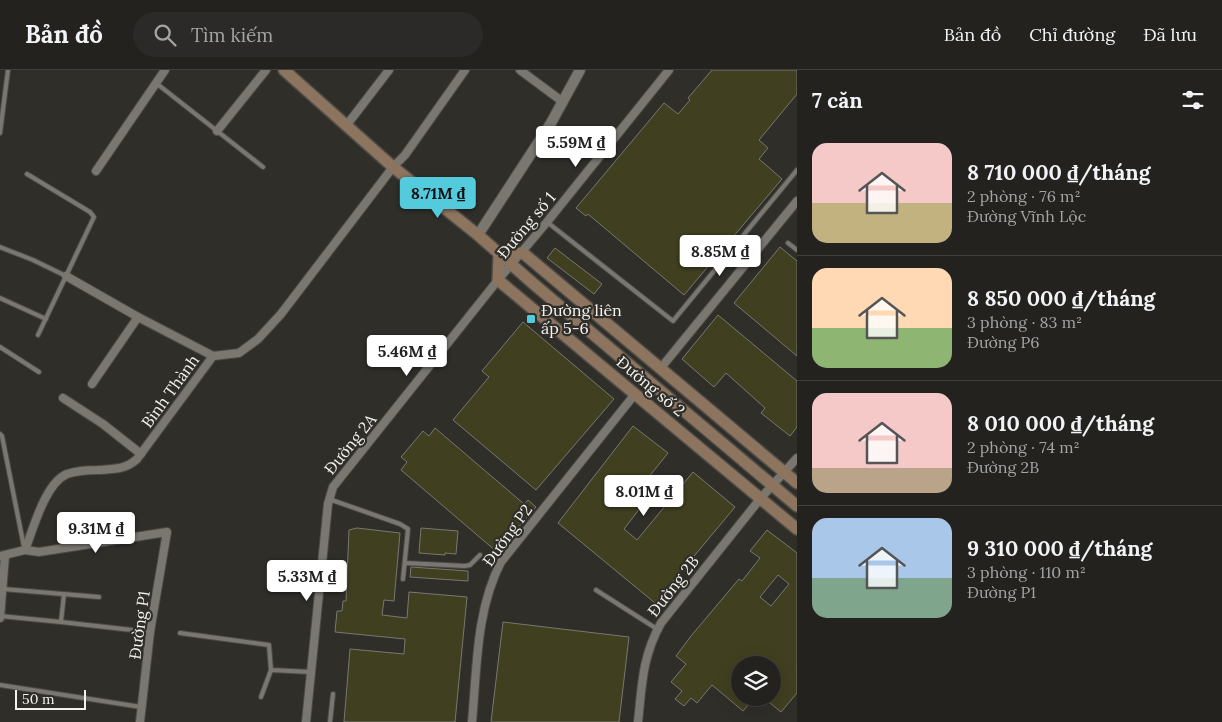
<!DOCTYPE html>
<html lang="vi">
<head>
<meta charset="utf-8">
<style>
	:root { --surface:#24221f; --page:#2c2a28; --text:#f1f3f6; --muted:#a3a4a4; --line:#413f3d; --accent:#54cadd }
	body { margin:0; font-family:Lora,serif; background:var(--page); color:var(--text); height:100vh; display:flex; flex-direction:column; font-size:19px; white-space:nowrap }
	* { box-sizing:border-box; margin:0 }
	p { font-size:16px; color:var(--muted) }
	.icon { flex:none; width:28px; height:28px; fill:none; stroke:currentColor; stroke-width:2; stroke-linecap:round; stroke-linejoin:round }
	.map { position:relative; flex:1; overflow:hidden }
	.panel { display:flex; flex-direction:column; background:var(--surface); width:425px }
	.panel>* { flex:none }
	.tools { position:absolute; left:731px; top:586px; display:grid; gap:10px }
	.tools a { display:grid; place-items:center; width:50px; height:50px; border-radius:50%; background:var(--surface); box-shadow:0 5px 20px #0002,0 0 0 1px var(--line); font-size:25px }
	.scale { position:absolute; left:15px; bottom:12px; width:71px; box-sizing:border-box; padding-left:5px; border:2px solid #f4f2ef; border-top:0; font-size:14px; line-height:18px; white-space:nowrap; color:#f4f2ef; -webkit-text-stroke:4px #302e29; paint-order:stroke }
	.price { position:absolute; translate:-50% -42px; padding:0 11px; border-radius:5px; background:#fff; color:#222; font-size:16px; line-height:32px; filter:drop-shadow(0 1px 2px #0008) }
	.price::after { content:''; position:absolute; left:50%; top:30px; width:15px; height:11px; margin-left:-8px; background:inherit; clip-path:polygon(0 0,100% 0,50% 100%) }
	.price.current { background:var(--accent); color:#111 }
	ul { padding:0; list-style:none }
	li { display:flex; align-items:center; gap:15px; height:125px; padding:0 15px }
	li+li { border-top:1px solid var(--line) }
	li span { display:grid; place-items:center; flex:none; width:140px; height:100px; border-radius:15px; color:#555 }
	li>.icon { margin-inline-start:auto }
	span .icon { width:60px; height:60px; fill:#fffc; stroke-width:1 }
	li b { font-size:21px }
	h2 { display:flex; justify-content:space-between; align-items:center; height:60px; padding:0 15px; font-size:21px }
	header { display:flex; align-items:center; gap:30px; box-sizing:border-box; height:70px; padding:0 25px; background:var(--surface); border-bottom:1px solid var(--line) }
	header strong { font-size:24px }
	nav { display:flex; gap:28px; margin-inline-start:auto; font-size:18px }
	.search { width:350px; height:45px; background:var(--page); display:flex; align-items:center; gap:12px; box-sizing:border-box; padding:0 18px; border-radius:28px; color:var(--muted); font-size:19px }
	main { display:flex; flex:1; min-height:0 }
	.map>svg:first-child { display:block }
	.building { fill:#403f20; stroke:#787872; fill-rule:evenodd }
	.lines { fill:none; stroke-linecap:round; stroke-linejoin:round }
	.service-casing { stroke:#4d4b47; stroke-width:6 }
	.minor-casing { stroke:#4d4b47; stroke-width:10 }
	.tertiary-casing { stroke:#4d4b47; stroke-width:12 }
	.secondary-casing { stroke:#4d4b47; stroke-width:14 }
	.service { stroke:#7a7771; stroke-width:4 }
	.minor { stroke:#7a7771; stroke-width:8 }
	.tertiary { stroke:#7a7771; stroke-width:10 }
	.secondary { stroke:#8d745e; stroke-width:11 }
	.poi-dot { fill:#54cadd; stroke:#302e29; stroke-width:2 }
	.labels { text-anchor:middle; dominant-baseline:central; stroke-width:4.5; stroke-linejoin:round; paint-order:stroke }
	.street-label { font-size:16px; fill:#f4f2ef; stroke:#302e29 }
	.poi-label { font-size:16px; fill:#f4f2ef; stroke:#302e29; text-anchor:start }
</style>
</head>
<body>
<header>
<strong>Bản đồ</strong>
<div class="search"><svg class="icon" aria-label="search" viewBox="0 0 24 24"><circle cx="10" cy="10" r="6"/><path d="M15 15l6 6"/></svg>Tìm kiếm</div>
<nav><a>Bản đồ</a><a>Chỉ đường</a><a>Đã lưu</a></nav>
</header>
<main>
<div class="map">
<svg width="797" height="652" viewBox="0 0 797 652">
	<rect width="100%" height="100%" fill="#302e29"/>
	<g class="building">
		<polygon points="712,0 797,0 797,24 759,70 768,78 759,89 782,109 684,225 588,144 586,146 576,138 664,33 678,44 690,30 688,28"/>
		<polygon points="780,177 797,191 797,286 734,233"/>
		<polygon points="555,178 602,214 594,224 547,188"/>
		<polygon points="718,245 797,311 797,357 790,366 761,343 765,338 726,303 714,317 682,289"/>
		<polygon points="523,252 614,329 536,420 453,350 489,307 482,301"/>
		<polygon points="633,356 668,383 648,408 658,415 624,459 637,470 693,402 735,437 655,533 558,453"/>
		<polygon points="435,358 524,434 528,430 536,437 497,482 401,400 407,392 401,387 423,361 429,366"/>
		<polygon points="357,458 400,463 394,531 384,530 382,545 407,548 409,522 467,527 455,652 344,652 350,579 404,584 405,569 335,562 337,541 342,541 343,531 346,531 349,460"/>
		<polygon points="421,458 458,461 456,484 445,483 445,485 419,483"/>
		<path d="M 767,460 L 797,483 L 797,623 L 781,642 L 764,628 L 772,628 L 772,595 L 740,595 L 740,628 L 754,628 L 743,641 L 712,615 L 697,633 L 691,628 L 684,636 L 675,629 L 682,621 L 671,612 L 686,594 L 676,586 L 691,566 L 739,509 L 742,511 L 760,488 L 750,481 ZM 778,505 L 789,514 L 771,536 L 760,527 Z"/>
		<polygon points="411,497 468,501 468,511 410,507"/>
		<polygon points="503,552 629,567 619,652 491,652"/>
	</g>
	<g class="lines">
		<defs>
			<g id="service">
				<polyline points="156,13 263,97"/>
				<polyline points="0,63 8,0"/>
				<polyline points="27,104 90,142 94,147 38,265"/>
				<polyline points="547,152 673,251 797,100"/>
				<polyline points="788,173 797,180"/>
				<polyline points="0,177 33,190 66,206"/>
				<polyline points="0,228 46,249"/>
				<polyline points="0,277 39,302"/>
				<polyline points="0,364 2,366 24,477"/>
				<polyline points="329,429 400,454 408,459 403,509"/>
				<polyline points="405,493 465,496 470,495 480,485"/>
				<polyline points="3,519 99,527"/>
				<polyline points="596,520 657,559"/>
				<polyline points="0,546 61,552 64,524"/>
				<polyline points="61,552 150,562"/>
				<polyline points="180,563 269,575 271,600 311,602"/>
				<polyline points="0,615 141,637"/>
				<polyline points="261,627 271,600"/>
				<polyline points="330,652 333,624"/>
			</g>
			<g id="minor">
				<polyline points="520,0 563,32"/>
				<polyline points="346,56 389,0"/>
				<polyline points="217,61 266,0"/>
				<polyline points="96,101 165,0"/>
				<polyline points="66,206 138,247 213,286"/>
				<polyline points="660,299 797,131"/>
				<polyline points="92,314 138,247"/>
				<polyline points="63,328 103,354 141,384"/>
				<polyline points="25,480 39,482 167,462 150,562 140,652"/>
				<path d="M 0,486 L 25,480 C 33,460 45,413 67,404 C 76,401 88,400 98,400 C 113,399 125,400 137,389 L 213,286 L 239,283 L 258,269 L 281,244 L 393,97 L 405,85 L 465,0"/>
				<polyline points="0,548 5,486"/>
				<polyline points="306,652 328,434 333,417 498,210 547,152 669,0"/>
				<path d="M 472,652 C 477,598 476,540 501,492 L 635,324"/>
				<path d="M 638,652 C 642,615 642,587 661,553 L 760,429 L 797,388"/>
			</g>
			<polyline id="tertiary" points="478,165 551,53 580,0"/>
			<g id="secondary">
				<polyline points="284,0 393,97 478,165 536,216 797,436"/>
				<polyline points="499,185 498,210 797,459"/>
				<polyline points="499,185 523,183 797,413"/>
			</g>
		</defs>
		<use href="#service" class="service-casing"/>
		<use href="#minor" class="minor-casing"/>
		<use href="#tertiary" class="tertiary-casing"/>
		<use href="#secondary" class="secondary-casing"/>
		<use href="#service" class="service"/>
		<use href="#minor" class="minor"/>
		<use href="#tertiary" class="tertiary"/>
		<use href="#secondary" class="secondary"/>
	</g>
	<rect class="poi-dot" x="526" y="244" width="10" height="10" rx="2.5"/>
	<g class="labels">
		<g class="street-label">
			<text transform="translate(526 155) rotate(-50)">Đường số 1</text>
			<text transform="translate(651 316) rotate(40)">Đường số 2</text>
			<text transform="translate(170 321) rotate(-54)">Bình Thành</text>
			<text transform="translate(350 374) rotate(-51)">Đường 2A</text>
			<text transform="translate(507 465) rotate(-54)">Đường P2</text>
			<text transform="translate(673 516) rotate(-52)">Đường 2B</text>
			<text transform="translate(139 555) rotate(-82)">Đường P1</text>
		</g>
		<g class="poi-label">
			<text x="541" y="240">Đường liên<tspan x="541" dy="18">ấp 5-6</tspan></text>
		</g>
	</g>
</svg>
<div class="tools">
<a><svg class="icon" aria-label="layers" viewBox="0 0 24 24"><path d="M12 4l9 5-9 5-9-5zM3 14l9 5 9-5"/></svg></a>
</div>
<div class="scale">50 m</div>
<b class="price" style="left:576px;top:98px">5.59M ₫</b>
<b class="price current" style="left:438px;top:149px">8.71M ₫</b>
<b class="price" style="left:720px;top:207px">8.85M ₫</b>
<b class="price" style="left:407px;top:307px">5.46M ₫</b>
<b class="price" style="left:644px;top:447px">8.01M ₫</b>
<b class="price" style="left:96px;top:484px">9.31M ₫</b>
<b class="price" style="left:307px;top:532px">5.33M ₫</b>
</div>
<section class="panel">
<h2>7 căn<svg class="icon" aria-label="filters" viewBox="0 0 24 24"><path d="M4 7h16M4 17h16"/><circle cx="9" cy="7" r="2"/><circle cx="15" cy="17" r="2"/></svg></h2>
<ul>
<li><span style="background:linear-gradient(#f6c9c9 60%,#c2b280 0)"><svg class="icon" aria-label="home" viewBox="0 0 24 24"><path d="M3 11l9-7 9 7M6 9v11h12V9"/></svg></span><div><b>8 710 000 ₫/tháng</b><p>2 phòng · 76 m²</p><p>Đường Vĩnh Lộc</p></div></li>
<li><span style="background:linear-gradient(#ffd9b3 60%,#8fb573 0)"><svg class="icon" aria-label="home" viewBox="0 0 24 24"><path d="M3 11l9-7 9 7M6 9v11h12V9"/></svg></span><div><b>8 850 000 ₫/tháng</b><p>3 phòng · 83 m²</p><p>Đường P6</p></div></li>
<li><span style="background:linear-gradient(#f6c9c9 75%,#b9a48a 0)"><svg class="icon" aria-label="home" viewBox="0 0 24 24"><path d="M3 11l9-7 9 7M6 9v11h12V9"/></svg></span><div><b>8 010 000 ₫/tháng</b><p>2 phòng · 74 m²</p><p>Đường 2B</p></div></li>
<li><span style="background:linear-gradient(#a9c7e8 60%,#7fa58c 0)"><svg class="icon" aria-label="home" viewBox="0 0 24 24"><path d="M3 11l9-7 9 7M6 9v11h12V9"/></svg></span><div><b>9 310 000 ₫/tháng</b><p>3 phòng · 110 m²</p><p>Đường P1</p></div></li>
</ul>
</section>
</main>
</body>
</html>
